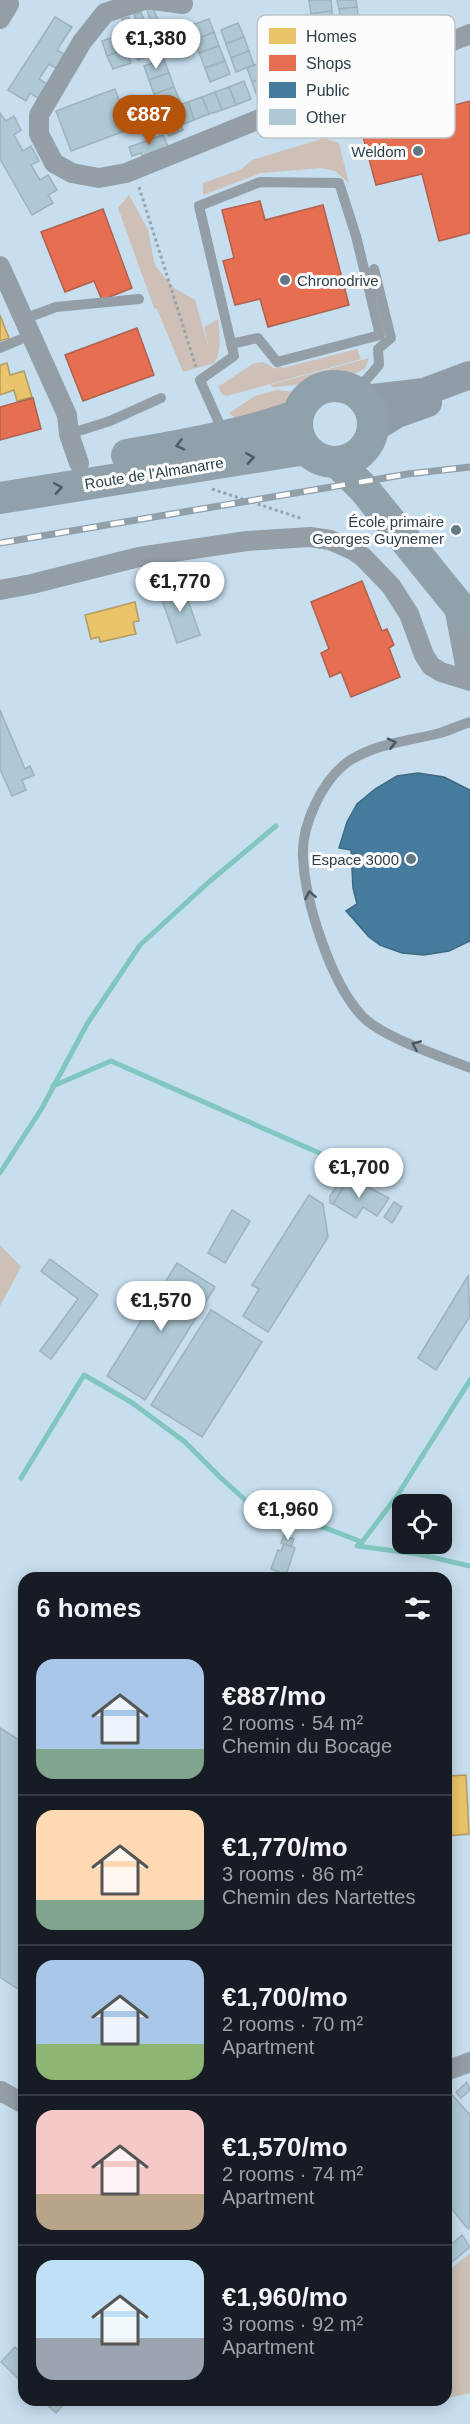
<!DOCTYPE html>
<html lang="en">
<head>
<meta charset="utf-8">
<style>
	:root { --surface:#171b24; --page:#20242c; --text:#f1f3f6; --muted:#9ea1a6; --line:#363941; --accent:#b45309 }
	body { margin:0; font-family:Helvetica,sans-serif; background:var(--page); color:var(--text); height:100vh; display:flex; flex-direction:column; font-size:22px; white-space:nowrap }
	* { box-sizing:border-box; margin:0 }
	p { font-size:20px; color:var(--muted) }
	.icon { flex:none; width:33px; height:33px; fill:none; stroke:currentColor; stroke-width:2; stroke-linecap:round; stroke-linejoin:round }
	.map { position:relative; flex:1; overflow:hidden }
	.sheet { position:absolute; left:18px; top:1572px; width:434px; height:834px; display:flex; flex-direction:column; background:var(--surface); border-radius:18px; box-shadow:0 3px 15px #0003 }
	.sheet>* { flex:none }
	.controls { position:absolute; left:392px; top:1494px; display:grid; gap:12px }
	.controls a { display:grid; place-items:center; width:60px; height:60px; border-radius:12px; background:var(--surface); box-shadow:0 3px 15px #0003; font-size:30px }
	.price { position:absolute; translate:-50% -51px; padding:0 14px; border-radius:21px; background:#fff; color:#222; font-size:20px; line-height:39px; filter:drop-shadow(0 2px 3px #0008) }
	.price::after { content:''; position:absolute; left:50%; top:36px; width:18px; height:14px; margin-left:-9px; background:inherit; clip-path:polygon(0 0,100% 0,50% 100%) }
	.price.on { background:var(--accent); color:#fff }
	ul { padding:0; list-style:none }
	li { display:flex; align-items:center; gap:18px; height:150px; padding:0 18px }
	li+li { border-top:2px solid var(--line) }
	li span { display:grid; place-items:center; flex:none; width:168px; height:120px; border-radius:18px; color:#555 }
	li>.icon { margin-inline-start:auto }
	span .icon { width:72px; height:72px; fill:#fffc; stroke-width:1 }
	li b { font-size:26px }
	h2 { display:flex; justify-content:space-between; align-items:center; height:72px; padding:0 18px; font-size:26px }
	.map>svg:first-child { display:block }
	.green { fill:#cec0b6 }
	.homes { fill:#e9c46a; stroke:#b19c61; stroke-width:1.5 }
	.shops { fill:#e76f51; stroke:#b0614f; stroke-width:1.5 }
	.public { fill:#457b9d; stroke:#3e6984; stroke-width:1.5 }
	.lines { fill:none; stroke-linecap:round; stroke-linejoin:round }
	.stream { stroke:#81c7bf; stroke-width:5 }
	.building { fill:#aec9d5; stroke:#9eb2bd; stroke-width:1.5 }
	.path { stroke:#97a4ad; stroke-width:3; stroke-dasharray:3 3; stroke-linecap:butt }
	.service { stroke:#939ea6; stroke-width:10 }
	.minor { stroke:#939ea6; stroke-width:20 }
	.secondary { stroke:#909da8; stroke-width:28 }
	.primary { stroke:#90a1ac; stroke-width:32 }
	.rail-casing { stroke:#919fa8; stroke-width:7 }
	.rail { stroke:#fcfcfc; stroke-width:4.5; stroke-dasharray:14; stroke-linecap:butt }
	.oneway { stroke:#4b5c68 }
	.oneway2 { stroke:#475762 }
	.poi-dot { fill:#647784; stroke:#fcfcfc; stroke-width:2 }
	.labels { text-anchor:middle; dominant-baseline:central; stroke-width:6; stroke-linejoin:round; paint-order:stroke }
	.poi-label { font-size:15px; fill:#2e3f4b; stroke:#fcfcfc; text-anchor:end }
	.street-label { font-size:15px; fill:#2e3f4b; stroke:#fcfcfc }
	.key { fill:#fcfcfc; stroke:#bec3c7; stroke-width:1.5 }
	.key-label { font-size:16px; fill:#2e3f4b }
</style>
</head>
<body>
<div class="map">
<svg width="470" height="2424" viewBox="0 0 470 2424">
	<rect width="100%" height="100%" fill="#c7deef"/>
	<g class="green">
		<polygon points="324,138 339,143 349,183 335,171 321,168 261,173 203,195 203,183 240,170 252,160"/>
		<path d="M 129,195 L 148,230 L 155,266 L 174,288 L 195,300 L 209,349 L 204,327 L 218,319 C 220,332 222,352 214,363 L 183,372 L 157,309 L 154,308 L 118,208 Z"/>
		<polygon points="357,349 361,359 227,396 223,395 218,387 254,363 263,362 275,369 277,365 283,368"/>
		<polygon points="369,358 365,369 350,375 329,374 305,384 273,387 269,385"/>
		<polygon points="277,390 304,393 291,409 243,423 229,413 255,396"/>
		<polygon points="0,1245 21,1267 0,1306"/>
		<polygon points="470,2253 470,2393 448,2398 446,2395 446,2273"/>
	</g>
	<g class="homes">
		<polygon points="0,315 9,338 0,341"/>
		<polygon points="7,363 10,375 24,371 32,397 17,401 14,390 0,395 0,365"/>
		<polygon points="135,602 139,621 133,622 136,634 100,642 99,637 91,639 85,615"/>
		<polygon points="466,1775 469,1834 446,1836 446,1776"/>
	</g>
	<g class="shops">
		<polygon points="470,101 470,233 439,241 422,174 376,185 361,129"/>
		<polygon points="260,201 265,220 323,205 349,305 268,327 260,299 235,305 223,261 234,258 222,210"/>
		<polygon points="103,209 132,288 102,300 94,281 65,292 41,232"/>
		<polygon points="137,328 154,375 83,401 65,355"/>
		<polygon points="33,398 41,429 0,440 0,407"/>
		<polygon points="362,581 382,631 387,629 394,645 389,648 400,677 351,697 341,672 330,677 321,653 329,649 311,602"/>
	</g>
	<polygon class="public" points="418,773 444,777 470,790 470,941 449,951 424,955 402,953 380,945 369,937 346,911 357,904 353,888 351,850 339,848 347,822 357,804 375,789 397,776"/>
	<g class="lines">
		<g class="stream">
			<polyline points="53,1086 111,1061 342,1163"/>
			<polyline points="0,1173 42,1108 87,1024 140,945 210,881 276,826"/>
			<polyline points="21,1478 84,1375 131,1402 185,1442 220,1477 253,1507 302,1519 362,1542 357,1546 418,1554 470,1566"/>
			<polyline points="362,1542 397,1496 470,1380"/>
		</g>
	</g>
	<g class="building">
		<polygon points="309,0 331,0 332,11 311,14"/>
		<polygon points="337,0 356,0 357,7 339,9"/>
		<polygon points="357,7 359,21 341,24 339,9"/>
		<polygon points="153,8 158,20 151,23 147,10"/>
		<polygon points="332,11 334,25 313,28 311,14"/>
		<polygon points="141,12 146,25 139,27 134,15"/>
		<polygon points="55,17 72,27 57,50 66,55 57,69 49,64 39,79 47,84 38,98 30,93 26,101 8,90"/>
		<polygon points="129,17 133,30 127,32 122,19"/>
		<polygon points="209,19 214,32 195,40 189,26"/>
		<polygon points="238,23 244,37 226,44 221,30"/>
		<polygon points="147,25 152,39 132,46 127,32"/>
		<polygon points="214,32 219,46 199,53 195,40"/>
		<polygon points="120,35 126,49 107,56 102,41"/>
		<polygon points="244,37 249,51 231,58 226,44"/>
		<polygon points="152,39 157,53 138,60 132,46"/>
		<polygon points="219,46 225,61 205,68 199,53"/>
		<polygon points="126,49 131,63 113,69 107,56"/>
		<polygon points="249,51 254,65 236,72 231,58"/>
		<polygon points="164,59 169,73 149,80 144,66"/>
		<polygon points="267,60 272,75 252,82 247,68"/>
		<polygon points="225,61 230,74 210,82 205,68"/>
		<polygon points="169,73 174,87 154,94 149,80"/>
		<polygon points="272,75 278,89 257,96 252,82"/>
		<polygon points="244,81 251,99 236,105 229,87"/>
		<polygon points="174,87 180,101 159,108 154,94"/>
		<polygon points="229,87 236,105 222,110 215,92"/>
		<polygon points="115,89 130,129 71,151 56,111"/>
		<polygon points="215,92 222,110 209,114 202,97"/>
		<polygon points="202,97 209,114 194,120 188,102"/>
		<polygon points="188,102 194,120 181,125 174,107"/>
		<polygon points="174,107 181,125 166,130 160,112"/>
		<polygon points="0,113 6,121 14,116 21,130 14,135 23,151 31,146 39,161 31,165 40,180 48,175 57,190 48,195 53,203 32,215 0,159"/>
		<polygon points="181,125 183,130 169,136 166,130"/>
		<polygon points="163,135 168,146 142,156 141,153 132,156 129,147"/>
		<polygon points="182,583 200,635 177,643 159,591"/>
		<polygon points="0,710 25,769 30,766 34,775 22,780 26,790 12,796 0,769"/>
		<polygon points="347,1176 389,1198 377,1216 363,1207 356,1218 333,1204 344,1186 342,1185"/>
		<polygon points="339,1183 344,1186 333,1204 330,1203 330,1196"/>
		<polygon points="309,1195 323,1204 328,1237 268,1332 243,1316 259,1289 252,1285"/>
		<polygon points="394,1202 402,1207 392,1223 384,1217"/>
		<polygon points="232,1210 250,1221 225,1263 208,1253"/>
		<polygon points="50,1259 98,1295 51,1359 40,1351 78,1299 41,1271"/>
		<polygon points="177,1263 215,1287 145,1400 107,1376"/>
		<polygon points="468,1276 470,1316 436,1370 418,1358"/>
		<polygon points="211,1310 262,1342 202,1437 151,1405"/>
		<polygon points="284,1535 294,1539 291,1547 281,1543"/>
		<polygon points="284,1544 295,1548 286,1575 271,1569 278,1550 281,1551"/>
		<polygon points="0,1728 24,1743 24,1993 0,1977"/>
		<polygon points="467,2082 470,2090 461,2098 456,2092"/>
		<polygon points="448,2090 470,2115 470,2227 468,2229 446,2202 446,2091"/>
		<polygon points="462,2235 470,2247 446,2267 446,2249"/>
		<polygon points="15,2347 24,2356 24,2384 1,2362"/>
		<polygon points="42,2400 68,2400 56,2413"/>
	</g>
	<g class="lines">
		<g class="path">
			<polyline points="139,187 196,367"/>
			<polyline points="212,489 303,519"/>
		</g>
		<g class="service">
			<polyline points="24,319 56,307 139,299"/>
			<polyline points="0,348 31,335"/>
			<polyline points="351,389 366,380 379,365 378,349 391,338 374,269"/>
			<polyline points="69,434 110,421 161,398"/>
			<polyline points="224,434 200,380 234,356 199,206 260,182 339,183 356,236 380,335 277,362 258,338 231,344"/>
			<path d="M 470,722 C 460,725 450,730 440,733 C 409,741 377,743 349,761 C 323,779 301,825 303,857 C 305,902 331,984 363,1017 C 384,1038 441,1056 470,1068"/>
		</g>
		<g class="minor">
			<polyline points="144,0 105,13 82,42 39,115 39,134 54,163 72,173 99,178 126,173 470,34"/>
			<polyline points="153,0 183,4"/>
			<polyline points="0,19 9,4 7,0"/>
			<polyline points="0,266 67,415 69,434 79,463"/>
			<polyline points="0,590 32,584 139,557 247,541 310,537 330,540 353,550 363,557 391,586 409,614 424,655 431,666 441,672 470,681"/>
			<polyline points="454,607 465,665 470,673"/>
			<polyline points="446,2071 470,2062"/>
			<polyline points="0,2093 1,2091 24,2104"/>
		</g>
		<g class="secondary">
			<polyline points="364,399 424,392 470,375"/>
			<polyline points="373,429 397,414 428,403"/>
		</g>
		<g class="primary">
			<circle cx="335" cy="424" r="38"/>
			<path d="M 127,455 C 180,446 248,434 298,415"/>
			<polyline points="338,463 364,489 470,620"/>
			<polyline points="0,498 299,450 307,451"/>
		</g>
		<defs>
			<polyline id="rail" points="0,543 408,474 470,467"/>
		</defs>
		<use href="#rail" class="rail-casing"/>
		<use href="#rail" class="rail"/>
	</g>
	<defs><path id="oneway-chevron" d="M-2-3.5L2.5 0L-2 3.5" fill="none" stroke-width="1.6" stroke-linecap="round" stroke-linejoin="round" transform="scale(1.5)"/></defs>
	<g class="oneway">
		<use href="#oneway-chevron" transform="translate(180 445) rotate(166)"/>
		<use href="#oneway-chevron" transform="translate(250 458) rotate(-9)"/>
		<use href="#oneway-chevron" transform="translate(58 488) rotate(-9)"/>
	</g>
	<g class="oneway2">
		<use href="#oneway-chevron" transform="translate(392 743) rotate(-15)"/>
		<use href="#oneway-chevron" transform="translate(310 895) rotate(-101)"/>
		<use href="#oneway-chevron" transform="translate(416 1045) rotate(-157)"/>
	</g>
	<g class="poi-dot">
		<circle cx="418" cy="151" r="6"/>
		<circle cx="285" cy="280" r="6"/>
		<circle cx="456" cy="530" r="6"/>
		<circle cx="411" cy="859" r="6"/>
	</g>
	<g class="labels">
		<g class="poi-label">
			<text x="406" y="151">Weldom</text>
			<text x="297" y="280" text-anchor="start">Chronodrive</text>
			<text x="444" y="521">École primaire<tspan x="444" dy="17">Georges Guynemer</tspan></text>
			<text x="399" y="859">Espace 3000</text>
		</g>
		<g class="street-label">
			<text transform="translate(154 473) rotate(-9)">Route de l'Almanarre</text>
		</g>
	</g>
	<rect x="257" y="15" width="198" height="123" rx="9" class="key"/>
	<rect x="269" y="28" width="27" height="16" fill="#e9c46a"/>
	<rect x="269" y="55" width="27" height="16" fill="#e76f51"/>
	<rect x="269" y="82" width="27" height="16" fill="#457b9d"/>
	<rect x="269" y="109" width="27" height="16" fill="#aec9d5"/>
	<g class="key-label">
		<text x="306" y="42">Homes</text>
		<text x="306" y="69">Shops</text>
		<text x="306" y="96">Public</text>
		<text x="306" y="123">Other</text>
	</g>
</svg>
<div class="controls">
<a><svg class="icon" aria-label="locate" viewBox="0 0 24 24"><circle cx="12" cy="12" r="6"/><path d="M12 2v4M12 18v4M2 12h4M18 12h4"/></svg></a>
</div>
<b class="price" style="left:156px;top:70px">€1,380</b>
<b class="price on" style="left:149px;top:146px">€887</b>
<b class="price" style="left:180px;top:613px">€1,770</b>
<b class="price" style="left:359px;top:1199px">€1,700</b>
<b class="price" style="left:161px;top:1332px">€1,570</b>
<b class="price" style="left:288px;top:1541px">€1,960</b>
<section class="sheet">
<h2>6 homes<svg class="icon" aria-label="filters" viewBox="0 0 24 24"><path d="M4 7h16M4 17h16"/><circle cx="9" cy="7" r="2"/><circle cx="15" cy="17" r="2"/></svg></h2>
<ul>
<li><span style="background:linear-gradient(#a9c7e8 75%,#7fa58c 0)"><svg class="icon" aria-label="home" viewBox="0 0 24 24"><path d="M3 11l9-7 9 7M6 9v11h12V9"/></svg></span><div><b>€887/mo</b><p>2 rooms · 54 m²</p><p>Chemin du Bocage</p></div></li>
<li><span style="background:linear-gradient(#ffd9b3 75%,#7fa58c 0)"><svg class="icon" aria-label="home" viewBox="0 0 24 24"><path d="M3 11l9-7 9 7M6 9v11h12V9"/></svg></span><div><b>€1,770/mo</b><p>3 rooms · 86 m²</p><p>Chemin des Nartettes</p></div></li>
<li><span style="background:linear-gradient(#a9c7e8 70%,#8fb573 0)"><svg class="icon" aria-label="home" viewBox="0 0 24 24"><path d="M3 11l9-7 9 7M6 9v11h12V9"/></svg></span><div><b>€1,700/mo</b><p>2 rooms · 70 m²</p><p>Apartment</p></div></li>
<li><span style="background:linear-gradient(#f6c9c9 70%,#b9a48a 0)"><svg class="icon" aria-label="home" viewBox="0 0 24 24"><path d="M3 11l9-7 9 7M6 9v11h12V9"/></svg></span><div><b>€1,570/mo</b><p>2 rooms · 74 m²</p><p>Apartment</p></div></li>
<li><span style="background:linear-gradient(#bfe0f5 65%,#9aa5b1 0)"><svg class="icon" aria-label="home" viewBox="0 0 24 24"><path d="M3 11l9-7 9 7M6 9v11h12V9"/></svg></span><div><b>€1,960/mo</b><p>3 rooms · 92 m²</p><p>Apartment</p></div></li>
</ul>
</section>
</div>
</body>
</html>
